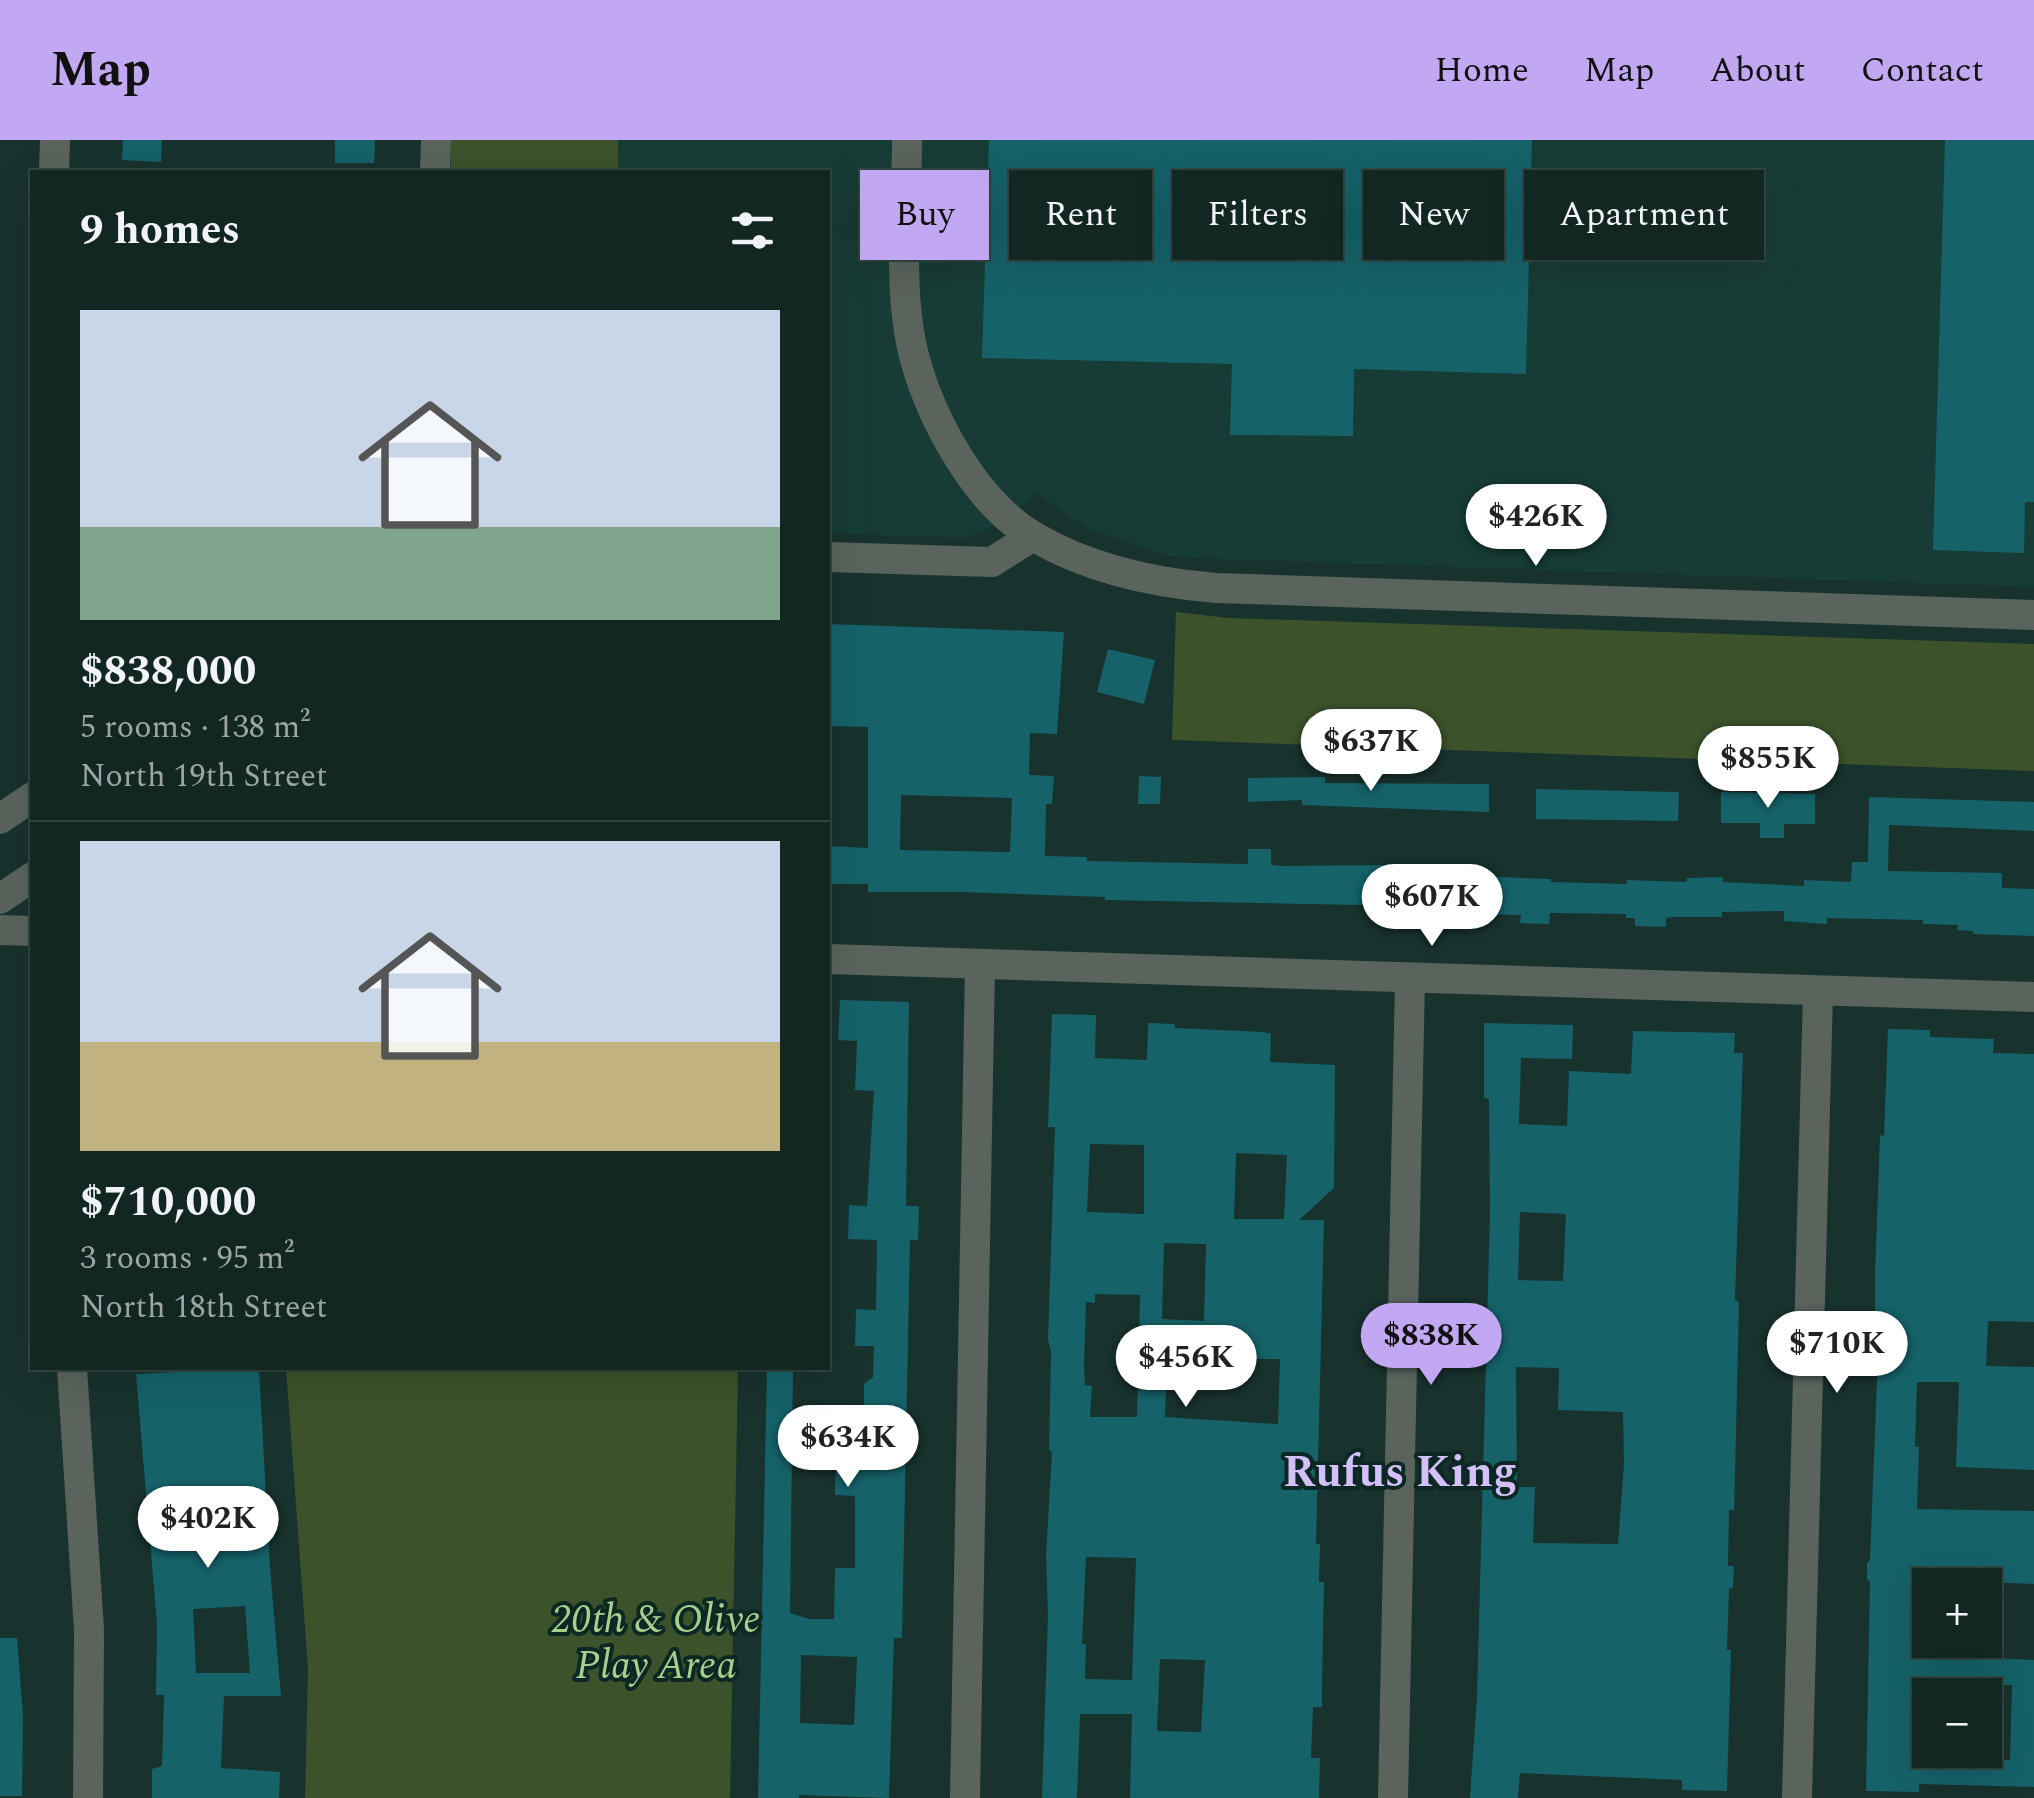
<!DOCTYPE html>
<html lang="en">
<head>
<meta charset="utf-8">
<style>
	:root { --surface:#122622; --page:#1f322f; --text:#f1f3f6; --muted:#9ca5a5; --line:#314340; --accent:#c2a8f2 }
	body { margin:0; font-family:Spectral,serif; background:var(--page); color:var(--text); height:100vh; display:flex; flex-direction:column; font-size:38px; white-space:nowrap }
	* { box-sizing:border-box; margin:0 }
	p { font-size:32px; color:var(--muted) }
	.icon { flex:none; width:55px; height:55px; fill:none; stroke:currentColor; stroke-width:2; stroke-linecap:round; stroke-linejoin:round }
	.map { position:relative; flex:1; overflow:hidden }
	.drawer { position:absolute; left:30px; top:30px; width:800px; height:1200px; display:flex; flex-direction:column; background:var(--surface); border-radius:0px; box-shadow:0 10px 40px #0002,0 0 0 2px var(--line) }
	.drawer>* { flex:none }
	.top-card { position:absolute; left:860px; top:30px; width:950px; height:90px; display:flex; gap:20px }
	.tools { position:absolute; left:1912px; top:1428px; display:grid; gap:20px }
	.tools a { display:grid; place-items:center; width:90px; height:90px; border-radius:0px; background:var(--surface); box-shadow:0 10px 40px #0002,0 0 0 2px var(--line); font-size:50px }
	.price { position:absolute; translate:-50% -85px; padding:0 22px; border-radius:35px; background:#fff; color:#222; font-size:32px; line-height:65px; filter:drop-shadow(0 2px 5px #0008) }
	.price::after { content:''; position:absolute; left:50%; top:60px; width:30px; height:22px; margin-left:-15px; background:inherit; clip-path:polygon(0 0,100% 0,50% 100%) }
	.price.active { background:var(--accent); color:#111 }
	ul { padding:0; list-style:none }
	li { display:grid; align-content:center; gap:20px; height:530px; padding:0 50px }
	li+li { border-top:2px solid var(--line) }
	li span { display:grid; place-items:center; height:310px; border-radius:0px; color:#555 }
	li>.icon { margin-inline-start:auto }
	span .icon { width:180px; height:180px; fill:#fffc; stroke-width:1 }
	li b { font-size:42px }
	h2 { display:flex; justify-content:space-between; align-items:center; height:120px; padding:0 50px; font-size:42px }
	.tag { padding:0 35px; border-radius:0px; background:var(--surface); box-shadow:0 10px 40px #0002,0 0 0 2px var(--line); font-size:35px; line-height:90px }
	.tag.active { background:var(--accent); color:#111 }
	header { display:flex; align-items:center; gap:60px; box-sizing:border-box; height:140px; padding:0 50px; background:var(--accent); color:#111 }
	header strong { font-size:48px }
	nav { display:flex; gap:55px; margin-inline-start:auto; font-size:35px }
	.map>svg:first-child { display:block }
	.built { fill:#173c36 }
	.green { fill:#3b522a }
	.building { fill:#156269; fill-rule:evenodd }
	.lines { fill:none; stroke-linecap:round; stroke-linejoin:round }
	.minor { stroke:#5a645d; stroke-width:30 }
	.labels { text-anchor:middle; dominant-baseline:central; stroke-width:8; stroke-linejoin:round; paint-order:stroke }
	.park-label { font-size:40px; font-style:italic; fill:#a7d08c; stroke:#0d2824 }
	.quarter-label { font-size:45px; font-weight:bold; fill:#d3c0f8; stroke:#0d2824 }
</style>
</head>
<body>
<header>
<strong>Map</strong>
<nav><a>Home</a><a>Map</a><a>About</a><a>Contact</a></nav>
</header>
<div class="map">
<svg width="2034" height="1658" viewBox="0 0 2034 1658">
	<rect width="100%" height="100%" fill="#18322e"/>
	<polygon class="built" points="618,0 2034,0 2034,447 1191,418 1165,415 1090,389 1062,372 1038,353 983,392 962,398 828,393 828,32 618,32"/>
	<g class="green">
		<rect x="451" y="0" width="167" height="32"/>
		<polygon points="1176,472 1228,478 2034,504 2034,631 1172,600"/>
		<polygon points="286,1228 738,1228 730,1658 305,1658 308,1529"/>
	</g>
	<g class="building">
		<polygon points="123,0 162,0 161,22 122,20"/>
		<polygon points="335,0 375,0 374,23 335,23"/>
		<polygon points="989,0 1532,0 1526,234 1354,229 1353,296 1230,295 1232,224 982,218"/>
		<polygon points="1945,0 2034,0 2034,362 2025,362 2024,413 1933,410"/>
		<path d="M 828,484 L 1064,492 L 1057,594 L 1030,593 L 1029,635 L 1054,636 L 1052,664 L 1046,664 L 1045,716 L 1087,717 L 1087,721 L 1248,724 L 1248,709 L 1271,709 L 1271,725 L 1281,726 L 1392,725 L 1499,737 L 1551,739 L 1551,742 L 1627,744 L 1627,740 L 1687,742 L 1687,738 L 1723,737 L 1723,742 L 1804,746 L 1804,740 L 1851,742 L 1852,722 L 1868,722 L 1869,657 L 2034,662 L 2034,691 L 1889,685 L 1888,731 L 2002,733 L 2002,748 L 2034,749 L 2034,796 L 1973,794 L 1973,791 L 1957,790 L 1958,785 L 1923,784 L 1923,780 L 1827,778 L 1827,784 L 1784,781 L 1784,771 L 1722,772 L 1722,777 L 1674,777 L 1666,778 L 1666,787 L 1635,786 L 1635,778 L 1626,778 L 1626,774 L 1550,773 L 1549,784 L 1520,783 L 1521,775 L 1466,774 L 1466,769 L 1411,766 L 1105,760 L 1105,757 L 962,752 L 868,752 L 868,744 L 828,744 L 828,706 L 868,708 L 868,587 L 828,586 ZM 901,655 L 1012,658 L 1010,712 L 900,710 Z"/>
		<polygon points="1108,509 1155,520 1144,564 1097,552"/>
		<polygon points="1139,636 1161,637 1160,664 1138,664"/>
		<polygon points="1325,637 1325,643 1489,644 1489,672 1302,665 1302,660 1248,662 1248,638"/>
		<polygon points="1536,649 1679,652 1678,681 1536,679"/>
		<polygon points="1721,652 1815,654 1815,684 1784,684 1784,698 1760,698 1760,683 1721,683"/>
		<path d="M 840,860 L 909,862 L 906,1066 L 919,1066 L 918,1100 L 910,1100 L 902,1498 L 894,1498 L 889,1658 L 799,1655 L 799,1658 L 758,1658 L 767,1228 L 793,1228 L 790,1473 L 809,1479 L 834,1479 L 835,1428 L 855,1428 L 855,1356 L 835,1355 L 836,1319 L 852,1320 L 853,1271 L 864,1272 L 864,1244 L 873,1237 L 874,1206 L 855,1206 L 856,1169 L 876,1170 L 877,1100 L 848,1099 L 849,1065 L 867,1066 L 874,951 L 855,950 L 857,901 L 838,900 ZM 801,1515 L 857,1517 L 854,1585 L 800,1583 Z"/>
		<path d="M 1052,874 L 1096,875 L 1095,918 L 1147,920 L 1148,883 L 1175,884 L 1175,888 L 1264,892 L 1271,894 L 1270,922 L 1335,925 L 1334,1048 L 1299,1080 L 1324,1080 L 1316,1404 L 1320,1404 L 1319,1442 L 1324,1442 L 1322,1546 L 1322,1567 L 1313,1567 L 1311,1618 L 1320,1618 L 1319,1658 L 1130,1658 L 1132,1574 L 1080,1574 L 1077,1658 L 1042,1658 L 1048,1474 L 1046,1416 L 1052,1311 L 1049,1311 L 1051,1212 L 1048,1200 L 1055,987 L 1048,987 ZM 1090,1004 L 1144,1005 L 1144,1074 L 1087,1072 ZM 1236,1013 L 1287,1015 L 1284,1079 L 1234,1079 ZM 1164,1103 L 1206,1104 L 1204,1181 L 1162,1179 ZM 1095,1154 L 1140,1155 L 1137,1277 L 1090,1277 L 1092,1246 L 1085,1245 L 1084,1227 L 1086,1162 L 1095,1163 ZM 1167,1218 L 1280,1219 L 1278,1284 L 1165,1277 ZM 1086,1417 L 1136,1418 L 1132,1540 L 1085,1539 L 1086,1504 L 1082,1504 ZM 1160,1519 L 1205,1520 L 1201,1592 L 1157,1591 Z"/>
		<path d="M 1484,883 L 1573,885 L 1572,919 L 1521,918 L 1519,984 L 1567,986 L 1569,931 L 1631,934 L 1633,891 L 1735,893 L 1734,913 L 1743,913 L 1735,1160 L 1739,1162 L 1735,1335 L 1734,1370 L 1729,1370 L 1728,1426 L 1734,1426 L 1733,1448 L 1729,1448 L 1727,1510 L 1731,1510 L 1727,1651 L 1682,1650 L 1682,1640 L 1520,1633 L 1518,1658 L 1470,1658 L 1477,1556 L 1490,1072 L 1489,959 L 1484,958 ZM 1520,1072 L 1566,1074 L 1563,1141 L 1518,1140 ZM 1516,1227 L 1559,1228 L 1558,1270 L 1623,1272 L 1624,1324 L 1618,1404 L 1533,1403 L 1535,1347 L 1517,1347 Z"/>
		<path d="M 1888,889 L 1930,890 L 1930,897 L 1994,899 L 1993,913 L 2034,914 L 2034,1182 L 1988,1181 L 1986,1226 L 2034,1227 L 2034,1330 L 1956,1327 L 1959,1242 L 1917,1242 L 1915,1307 L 1919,1307 L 1917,1369 L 2034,1371 L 2034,1444 L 1931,1440 L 1930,1447 L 1925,1447 L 1924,1515 L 2034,1520 L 2034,1647 L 1919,1644 L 1919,1652 L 1866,1651 L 1870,1442 L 1867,1439 L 1867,1423 L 1870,1420 L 1879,1189 L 1875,1189 L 1875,1136 L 1880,995 L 1884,996 ZM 1925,1544 L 2012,1545 L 2010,1620 L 1924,1618 Z"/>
		<path d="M 259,1228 L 270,1428 L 281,1556 L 224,1556 L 221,1628 L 280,1632 L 279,1658 L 152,1658 L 152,1629 L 162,1626 L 164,1555 L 156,1555 L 157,1484 L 136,1234 ZM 245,1466 L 250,1533 L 196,1533 L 193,1469 Z"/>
		<polygon points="0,1498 17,1498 23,1576 22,1656 0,1656"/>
	</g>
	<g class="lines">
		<g class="minor">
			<path d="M 907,0 C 907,63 899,129 909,191 C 919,260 971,360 1033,396 C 1087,428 1154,443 1216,448 L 2034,475"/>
			<polyline points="54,32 55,0"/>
			<polyline points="435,32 436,0"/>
			<polyline points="828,417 992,422 1033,396"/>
			<polyline points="0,679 32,657"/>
			<polyline points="0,759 32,737"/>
			<polyline points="0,790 32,791"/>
			<polyline points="828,819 2034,857"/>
			<polyline points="72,1228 89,1490 88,1658"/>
			<polyline points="965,1658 980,825"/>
			<polyline points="1393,1658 1410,838"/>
			<polyline points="1797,1658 1818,852"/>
		</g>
	</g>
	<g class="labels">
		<g class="park-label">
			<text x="656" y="1480">20th &amp; Olive<tspan x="656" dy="46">Play Area</tspan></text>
		</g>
		<g class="quarter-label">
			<text x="1400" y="1332">Rufus King</text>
		</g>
	</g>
</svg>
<div class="tools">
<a>+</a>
<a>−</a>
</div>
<b class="price" style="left:1536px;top:429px">$426K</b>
<b class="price" style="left:1371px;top:654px">$637K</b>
<b class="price" style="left:1768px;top:671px">$855K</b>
<b class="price" style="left:1432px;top:809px">$607K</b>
<b class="price active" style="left:1431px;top:1248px">$838K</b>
<b class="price" style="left:1837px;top:1256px">$710K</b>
<b class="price" style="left:1186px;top:1270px">$456K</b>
<b class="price" style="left:848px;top:1350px">$634K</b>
<b class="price" style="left:208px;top:1431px">$402K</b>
<div class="top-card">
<a class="tag active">Buy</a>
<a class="tag">Rent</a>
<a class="tag">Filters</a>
<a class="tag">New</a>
<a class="tag">Apartment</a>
</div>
<section class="drawer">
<h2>9 homes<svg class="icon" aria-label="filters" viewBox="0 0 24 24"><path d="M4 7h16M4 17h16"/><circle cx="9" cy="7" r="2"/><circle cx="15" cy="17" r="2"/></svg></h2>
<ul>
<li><span style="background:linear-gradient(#c9d6e8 70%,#7fa58c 0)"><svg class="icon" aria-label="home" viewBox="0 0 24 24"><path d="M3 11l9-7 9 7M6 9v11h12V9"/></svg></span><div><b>$838,000</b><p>5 rooms · 138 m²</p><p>North 19th Street</p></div></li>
<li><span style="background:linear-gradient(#c9d6e8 65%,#c2b280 0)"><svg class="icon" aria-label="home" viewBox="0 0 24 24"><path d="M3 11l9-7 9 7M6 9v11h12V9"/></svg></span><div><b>$710,000</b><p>3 rooms · 95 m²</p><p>North 18th Street</p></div></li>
</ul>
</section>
</div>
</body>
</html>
